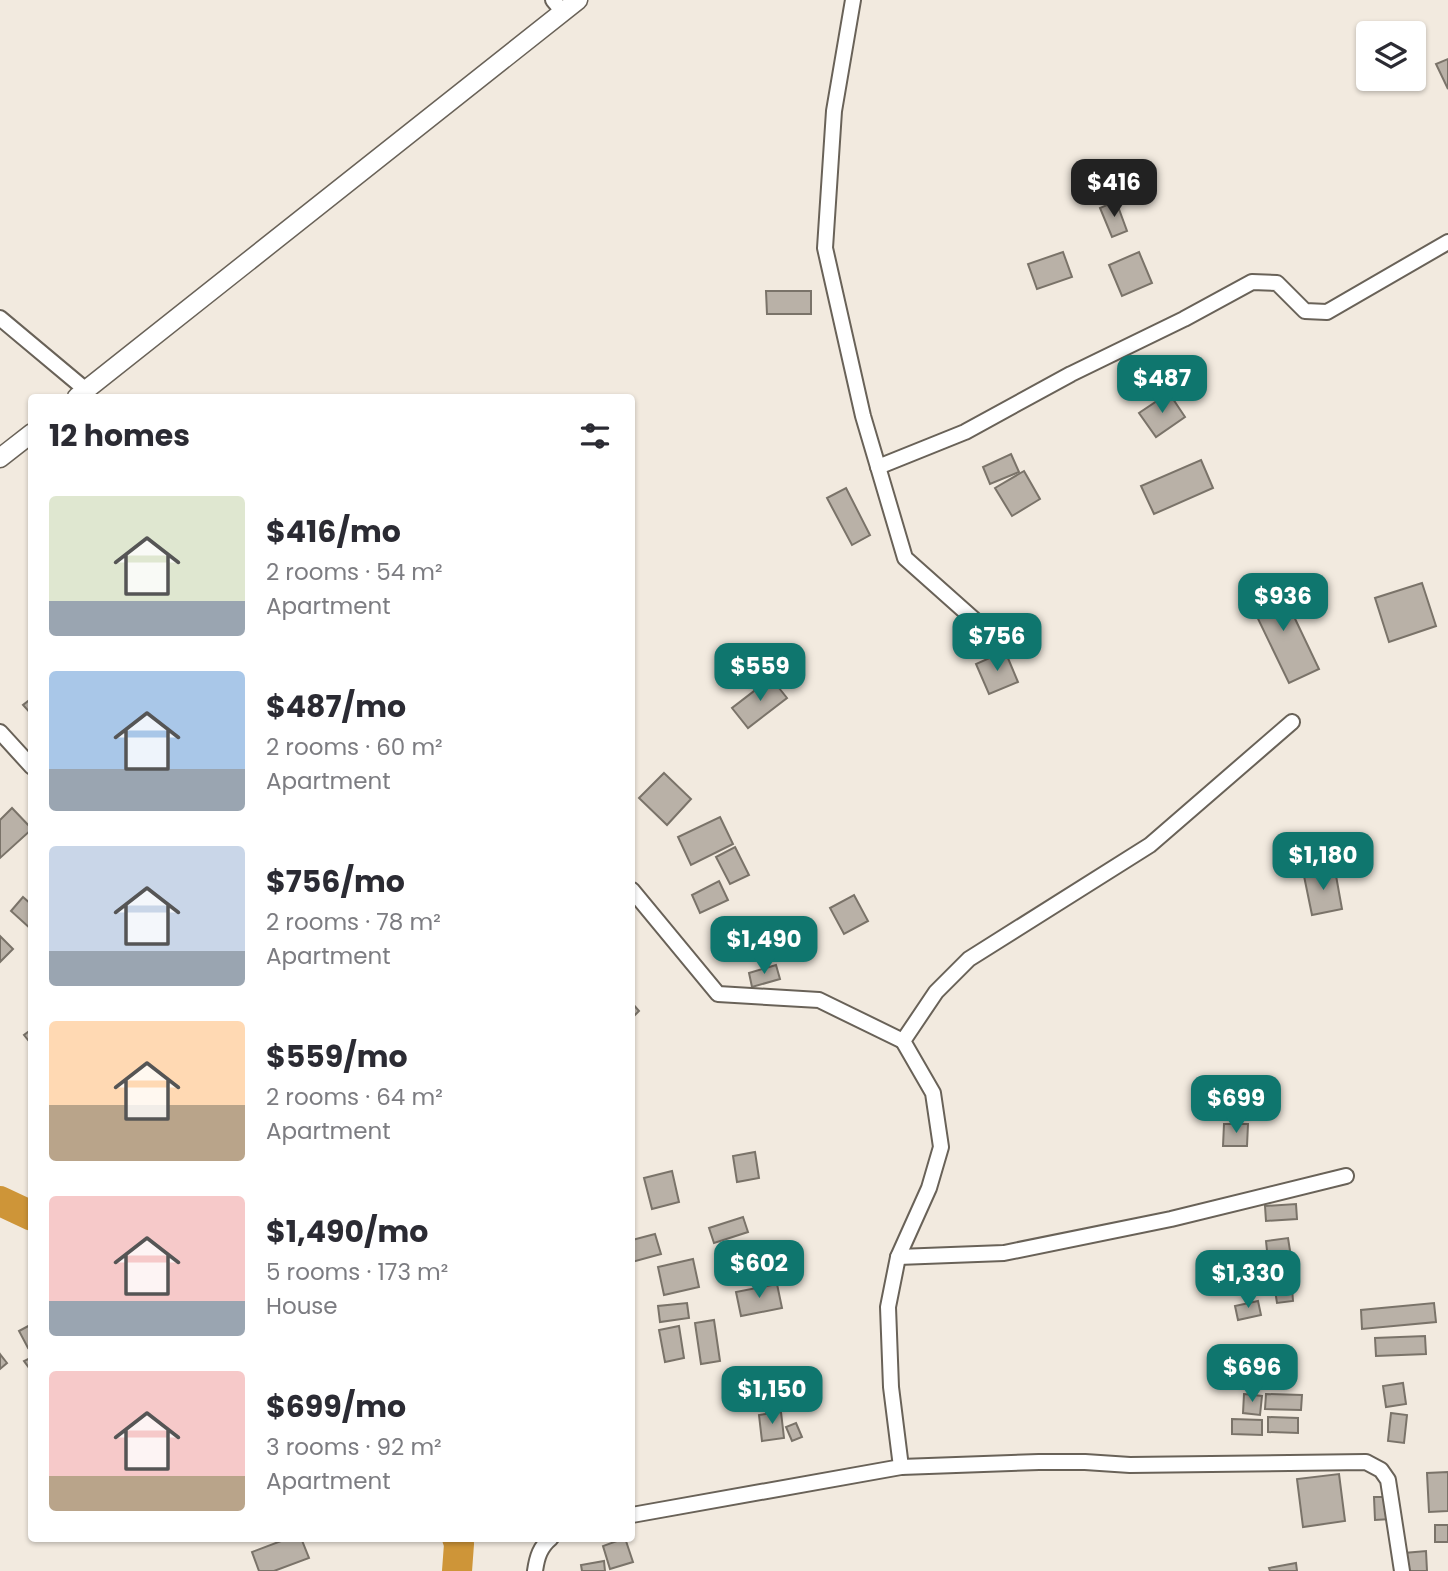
<!DOCTYPE html>
<html lang="en">
<head>
<meta charset="utf-8">
<style>
	:root { --surface:#fff; --page:#f2f2f3; --text:#2b2b33; --muted:#7c7c81; --accent:#0f766e }
	body { margin:0; font-family:Poppins,sans-serif; background:var(--page); color:var(--text); height:100vh; display:flex; flex-direction:column; font-size:26px; white-space:nowrap }
	* { box-sizing:border-box; margin:0 }
	p { font-size:23px; color:var(--muted) }
	.icon { flex:none; width:38px; height:38px; fill:none; stroke:currentColor; stroke-width:2; stroke-linecap:round; stroke-linejoin:round }
	.map { position:relative; flex:1; overflow:hidden }
	.side { position:absolute; left:28px; top:394px; width:607px; height:1148px; display:flex; flex-direction:column; background:var(--surface); border-radius:7px; box-shadow:0 2px 5px #0004 }
	.side>* { flex:none }
	.buttons { position:absolute; left:1356px; top:21px; display:grid; gap:14px }
	.buttons a { display:grid; place-items:center; width:70px; height:70px; border-radius:7px; background:var(--surface); box-shadow:0 2px 5px #0004; font-size:35px }
	.price { position:absolute; translate:-50% -60px; padding:0 16px; border-radius:14px; background:var(--accent); color:#fff; font-size:23px; line-height:46px; filter:drop-shadow(0 2px 4px #0008) }
	.price::after { content:''; position:absolute; left:50%; top:42px; width:21px; height:16px; margin-left:-10px; background:inherit; clip-path:polygon(0 0,100% 0,50% 100%) }
	.price.on { background:#222; color:#fff }
	ul { padding:0; list-style:none }
	li { display:flex; align-items:center; gap:21px; height:175px; padding:0 21px }
	li span { display:grid; place-items:center; flex:none; width:196px; height:140px; border-radius:7px; color:#555 }
	li>.icon { margin-inline-start:auto }
	span .icon { width:84px; height:84px; fill:#fffc; stroke-width:1 }
	li b { font-size:30px }
	h2 { display:flex; justify-content:space-between; align-items:center; height:84px; padding:0 21px; font-size:30px }
	.map>svg:first-child { display:block }
	.lines { fill:none; stroke-linecap:round; stroke-linejoin:round }
	.river { stroke:#ce9538; stroke-width:30 }
	.building { fill:#b9b1a7; stroke:#7a7369; stroke-width:2 }
	.minor-casing { stroke:#696258; stroke-width:18 }
	.tertiary-casing { stroke:#696258; stroke-width:21 }
	.minor { stroke:#fff; stroke-width:14 }
	.tertiary { stroke:#fff; stroke-width:18 }
</style>
</head>
<body>
<div class="map">
<svg width="1448" height="1571" viewBox="0 0 1448 1571">
	<rect width="100%" height="100%" fill="#f2eadf"/>
	<g class="lines">
		<g class="river">
			<polyline points="0,1201 32,1216"/>
			<polyline points="457,1538 459,1544 457,1571"/>
		</g>
	</g>
	<g class="building">
		<polygon points="1448,59 1448,89 1436,64"/>
		<polygon points="1116,201 1127,231 1112,237 1100,208"/>
		<polygon points="1063,252 1072,277 1037,289 1028,264"/>
		<polygon points="1139,252 1152,283 1122,296 1109,265"/>
		<polygon points="766,291 811,291 811,314 767,314"/>
		<polygon points="1169,393 1185,417 1156,437 1139,413"/>
		<polygon points="1011,454 1019,472 990,484 983,467"/>
		<polygon points="1201,460 1213,488 1154,514 1141,486"/>
		<polygon points="1024,471 1040,499 1012,516 995,488"/>
		<polygon points="846,488 870,535 852,545 827,498"/>
		<polygon points="1278,583 1319,669 1289,683 1248,598"/>
		<polygon points="1422,583 1436,626 1389,642 1375,598"/>
		<polygon points="1005,651 1018,682 989,694 976,664"/>
		<polygon points="771,678 787,698 748,728 732,708"/>
		<polygon points="32,698 32,715 23,705"/>
		<polygon points="664,773 691,799 667,825 639,798"/>
		<polygon points="12,808 32,829 0,858 0,820"/>
		<polygon points="720,817 733,844 691,865 678,837"/>
		<polygon points="735,847 749,875 730,884 716,857"/>
		<polygon points="1335,870 1342,909 1312,915 1304,876"/>
		<polygon points="719,881 728,900 700,913 692,895"/>
		<polygon points="854,895 868,921 844,934 830,908"/>
		<polygon points="23,897 32,905 32,930 11,911"/>
		<polygon points="750,926 759,945 731,958 722,940"/>
		<polygon points="790,927 799,945 771,958 762,940"/>
		<polygon points="0,936 13,949 0,962"/>
		<polygon points="776,965 780,979 752,987 749,973"/>
		<polygon points="632,1003 639,1011 632,1018"/>
		<polygon points="32,1029 32,1045 24,1035"/>
		<polygon points="1224,1124 1248,1124 1247,1146 1223,1146"/>
		<polygon points="755,1152 759,1178 737,1182 733,1156"/>
		<polygon points="672,1171 679,1202 652,1209 644,1178"/>
		<polygon points="1296,1204 1297,1219 1266,1221 1265,1206"/>
		<polygon points="743,1217 748,1232 714,1243 709,1228"/>
		<polygon points="655,1234 661,1254 632,1262 632,1240"/>
		<polygon points="1288,1238 1291,1257 1268,1260 1266,1241"/>
		<polygon points="754,1253 758,1271 722,1279 718,1261"/>
		<polygon points="693,1259 699,1287 664,1295 658,1267"/>
		<polygon points="777,1284 782,1308 741,1316 736,1292"/>
		<polygon points="1292,1288 1293,1301 1277,1303 1275,1290"/>
		<polygon points="1258,1301 1261,1315 1238,1320 1235,1306"/>
		<polygon points="687,1303 689,1318 660,1322 658,1306"/>
		<polygon points="1434,1303 1436,1322 1362,1329 1361,1310"/>
		<polygon points="714,1320 720,1361 701,1364 695,1323"/>
		<polygon points="32,1324 32,1346 28,1348 19,1331"/>
		<polygon points="679,1326 684,1358 665,1362 659,1330"/>
		<polygon points="1425,1336 1426,1354 1376,1356 1375,1338"/>
		<polygon points="0,1354 7,1363 0,1369"/>
		<polygon points="32,1357 32,1372 24,1361"/>
		<polygon points="1403,1383 1406,1404 1386,1407 1383,1386"/>
		<polygon points="1244,1394 1262,1396 1260,1415 1243,1413"/>
		<polygon points="1266,1394 1302,1395 1301,1410 1265,1409"/>
		<polygon points="781,1412 784,1438 762,1441 759,1415"/>
		<polygon points="1391,1413 1407,1415 1404,1443 1388,1441"/>
		<polygon points="1268,1417 1298,1418 1298,1433 1268,1432"/>
		<polygon points="1232,1419 1262,1420 1262,1435 1232,1434"/>
		<polygon points="796,1423 802,1437 792,1441 786,1427"/>
		<polygon points="1448,1472 1448,1511 1429,1512 1427,1473"/>
		<polygon points="1339,1474 1345,1521 1303,1527 1297,1479"/>
		<polygon points="1374,1497 1390,1497 1391,1519 1375,1520"/>
		<rect x="1435" y="1525" width="13" height="17"/>
		<polygon points="289,1538 301,1538 309,1558 274,1571 259,1571 252,1552"/>
		<polygon points="625,1538 633,1562 610,1569 603,1546"/>
		<polygon points="1426,1551 1427,1571 1405,1571 1404,1553"/>
		<polygon points="604,1561 605,1571 582,1571 581,1565"/>
		<polygon points="1296,1563 1297,1571 1270,1571 1269,1568"/>
	</g>
	<g class="lines">
		<defs>
			<g id="minor">
				<polyline points="553,0 563,12"/>
				<polyline points="853,0 834,111 825,248 863,416 905,558 978,623"/>
				<polyline points="0,318 86,390"/>
				<polyline points="878,467 965,432 1071,374 1184,319 1252,282 1277,283 1305,311 1327,312 1448,242"/>
				<polyline points="0,732 32,767"/>
				<polyline points="632,890 718,994 819,1000 903,1041"/>
				<polyline points="898,1257 1004,1253 1171,1219 1346,1176"/>
				<polyline points="901,1467 1039,1462 1085,1462 1130,1465 1366,1462 1381,1470 1388,1480 1402,1571"/>
				<polyline points="632,1515 901,1467 891,1387 888,1307 898,1257 929,1188 941,1147 933,1093 903,1041 936,992 969,959 1150,845 1292,722"/>
				<path d="M 535,1571 C 537,1557 540,1547 551,1538"/>
			</g>
			<g id="tertiary">
				<polyline points="77,397 578,0"/>
				<polyline points="0,458 32,433"/>
			</g>
		</defs>
		<use href="#minor" class="minor-casing"/>
		<use href="#tertiary" class="tertiary-casing"/>
		<use href="#minor" class="minor"/>
		<use href="#tertiary" class="tertiary"/>
	</g>
</svg>
<div class="buttons">
<a><svg class="icon" aria-label="layers" viewBox="0 0 24 24"><path d="M12 4l9 5-9 5-9-5zM3 14l9 5 9-5"/></svg></a>
</div>
<b class="price on" style="left:1114px;top:219px">$416</b>
<b class="price" style="left:1162px;top:415px">$487</b>
<b class="price" style="left:1283px;top:633px">$936</b>
<b class="price" style="left:997px;top:673px">$756</b>
<b class="price" style="left:760px;top:703px">$559</b>
<b class="price" style="left:1323px;top:892px">$1,180</b>
<b class="price" style="left:764px;top:976px">$1,490</b>
<b class="price" style="left:1236px;top:1135px">$699</b>
<b class="price" style="left:759px;top:1300px">$602</b>
<b class="price" style="left:1248px;top:1310px">$1,330</b>
<b class="price" style="left:1252px;top:1404px">$696</b>
<b class="price" style="left:772px;top:1426px">$1,150</b>
<section class="side">
<h2>12 homes<svg class="icon" aria-label="filters" viewBox="0 0 24 24"><path d="M4 7h16M4 17h16"/><circle cx="9" cy="7" r="2"/><circle cx="15" cy="17" r="2"/></svg></h2>
<ul>
<li><span style="background:linear-gradient(#dfe7d0 75%,#9aa5b1 0)"><svg class="icon" aria-label="home" viewBox="0 0 24 24"><path d="M3 11l9-7 9 7M6 9v11h12V9"/></svg></span><div><b>$416/mo</b><p>2 rooms · 54 m²</p><p>Apartment</p></div></li>
<li><span style="background:linear-gradient(#a9c7e8 70%,#9aa5b1 0)"><svg class="icon" aria-label="home" viewBox="0 0 24 24"><path d="M3 11l9-7 9 7M6 9v11h12V9"/></svg></span><div><b>$487/mo</b><p>2 rooms · 60 m²</p><p>Apartment</p></div></li>
<li><span style="background:linear-gradient(#c9d6e8 75%,#9aa5b1 0)"><svg class="icon" aria-label="home" viewBox="0 0 24 24"><path d="M3 11l9-7 9 7M6 9v11h12V9"/></svg></span><div><b>$756/mo</b><p>2 rooms · 78 m²</p><p>Apartment</p></div></li>
<li><span style="background:linear-gradient(#ffd9b3 60%,#b9a48a 0)"><svg class="icon" aria-label="home" viewBox="0 0 24 24"><path d="M3 11l9-7 9 7M6 9v11h12V9"/></svg></span><div><b>$559/mo</b><p>2 rooms · 64 m²</p><p>Apartment</p></div></li>
<li><span style="background:linear-gradient(#f6c9c9 75%,#9aa5b1 0)"><svg class="icon" aria-label="home" viewBox="0 0 24 24"><path d="M3 11l9-7 9 7M6 9v11h12V9"/></svg></span><div><b>$1,490/mo</b><p>5 rooms · 173 m²</p><p>House</p></div></li>
<li><span style="background:linear-gradient(#f6c9c9 75%,#b9a48a 0)"><svg class="icon" aria-label="home" viewBox="0 0 24 24"><path d="M3 11l9-7 9 7M6 9v11h12V9"/></svg></span><div><b>$699/mo</b><p>3 rooms · 92 m²</p><p>Apartment</p></div></li>
</ul>
</section>
</div>
</body>
</html>
